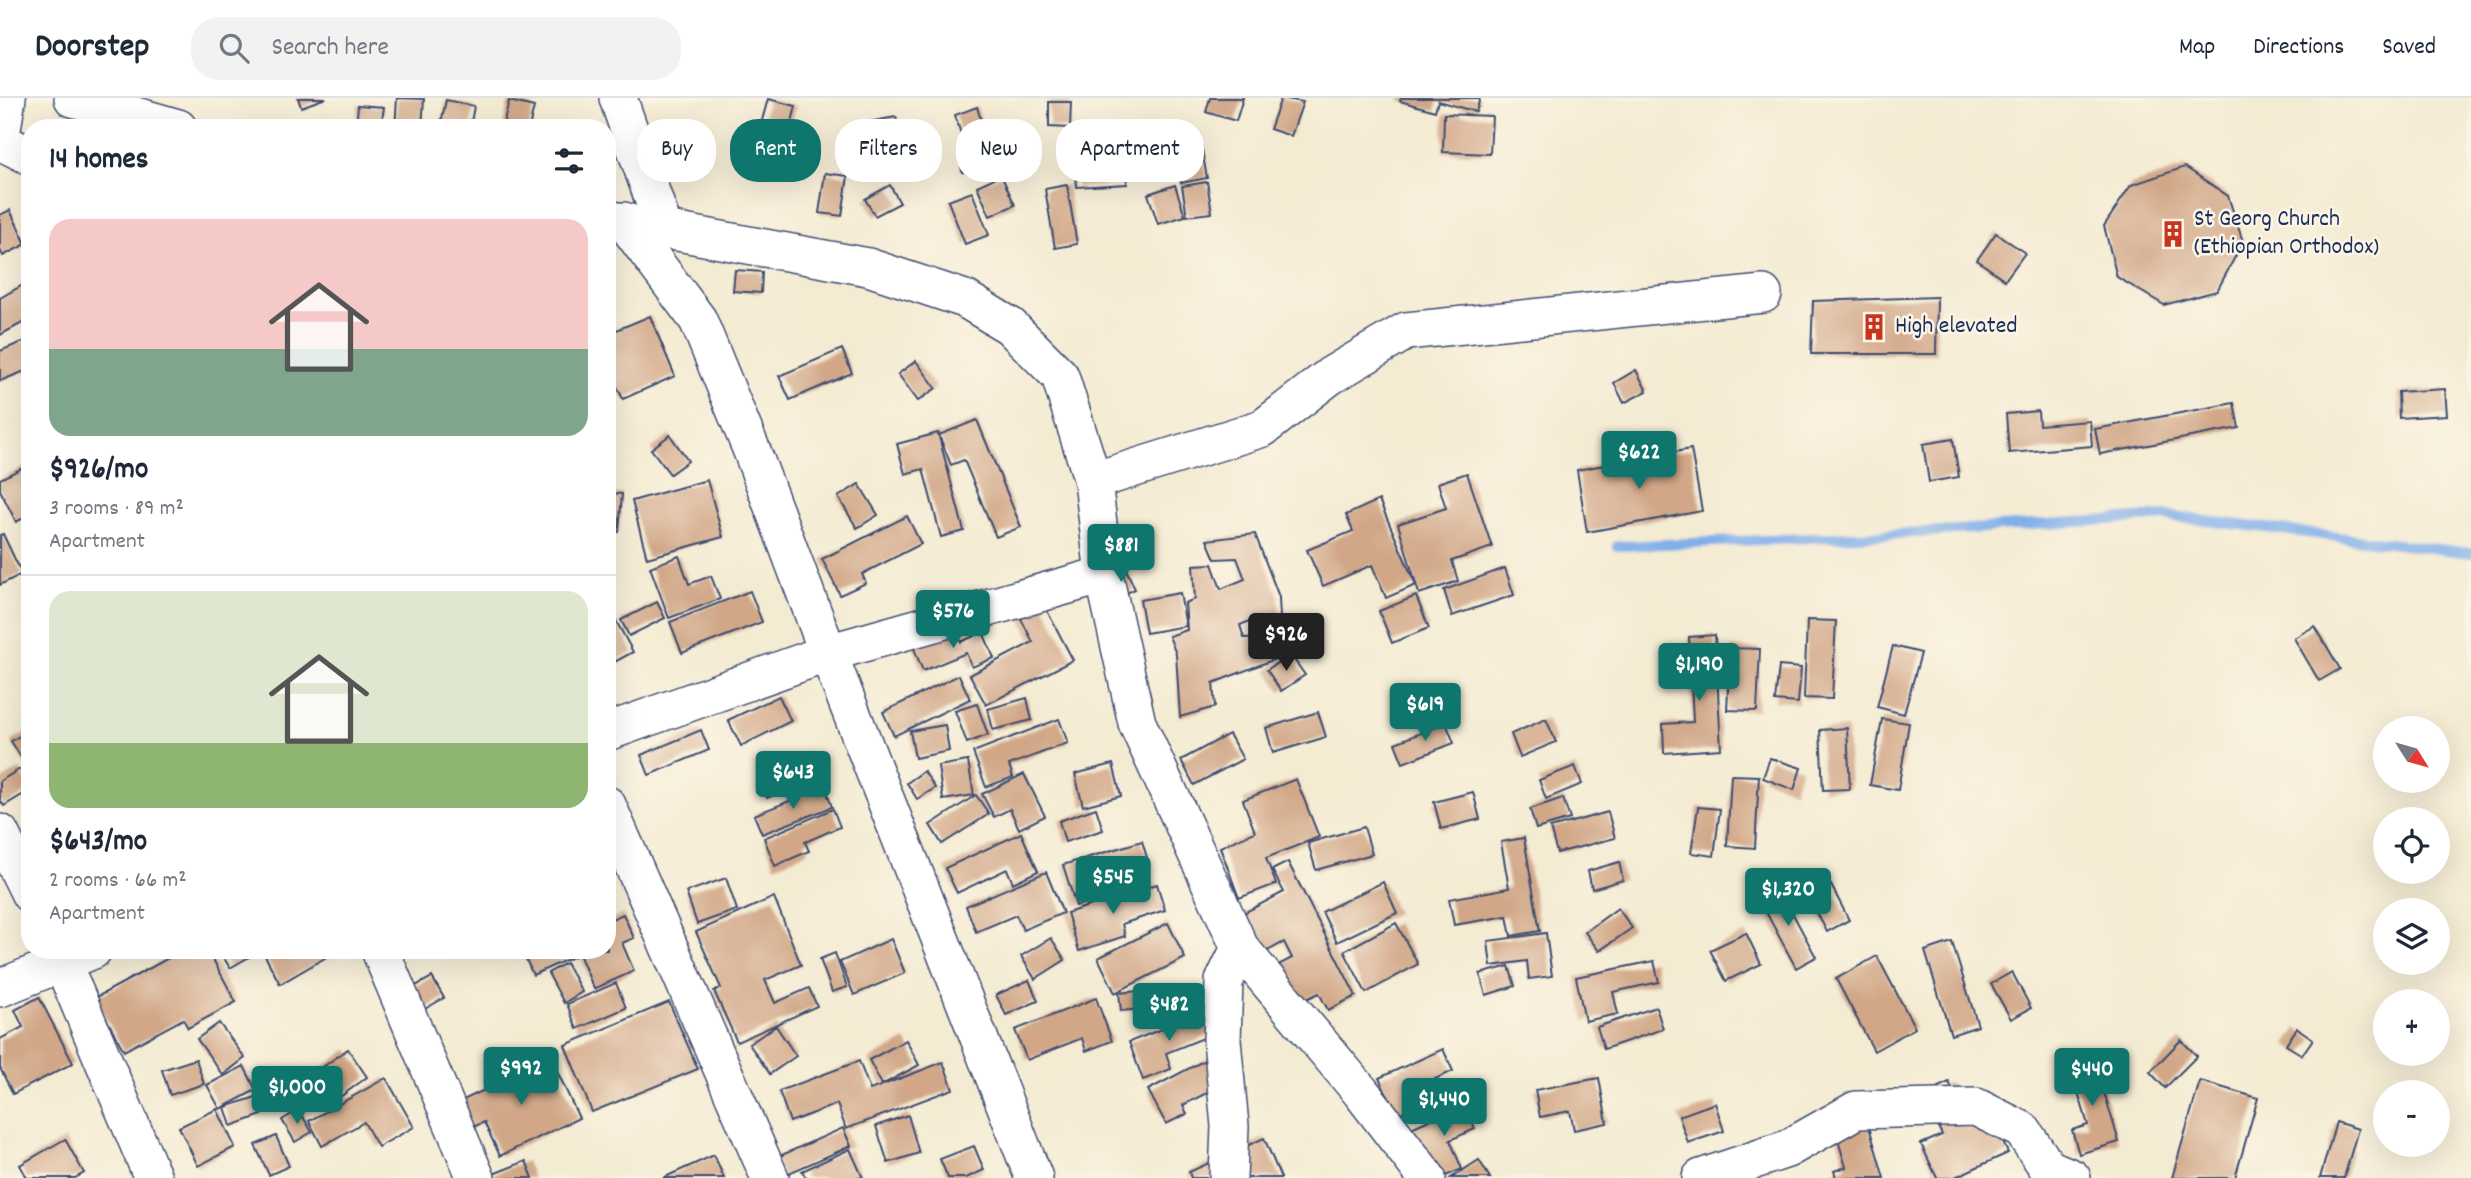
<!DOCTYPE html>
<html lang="en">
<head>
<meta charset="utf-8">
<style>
	:root { --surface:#fff; --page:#f2f2f3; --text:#1f2937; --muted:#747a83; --line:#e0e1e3; --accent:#0f766e }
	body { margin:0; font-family:Dekko,sans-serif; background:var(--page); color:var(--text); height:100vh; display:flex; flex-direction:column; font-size:26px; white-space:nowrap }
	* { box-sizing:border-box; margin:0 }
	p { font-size:23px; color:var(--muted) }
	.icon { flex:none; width:38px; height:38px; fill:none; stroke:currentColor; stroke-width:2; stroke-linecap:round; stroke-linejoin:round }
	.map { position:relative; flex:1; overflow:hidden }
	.panel { position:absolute; left:21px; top:21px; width:595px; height:840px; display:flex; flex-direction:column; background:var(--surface); border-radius:28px; box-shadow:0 7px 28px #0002 }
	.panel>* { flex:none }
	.guide { position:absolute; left:637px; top:21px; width:665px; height:63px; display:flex; gap:14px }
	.needle { width:46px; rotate:127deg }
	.tools { position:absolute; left:2373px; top:618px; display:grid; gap:14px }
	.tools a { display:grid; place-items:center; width:77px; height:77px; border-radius:50%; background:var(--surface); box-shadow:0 7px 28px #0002; font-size:35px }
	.price { position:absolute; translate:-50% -60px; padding:0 16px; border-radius:7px; background:var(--accent); color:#fff; font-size:23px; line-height:46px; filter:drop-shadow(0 2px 4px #0008) }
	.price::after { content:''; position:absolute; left:50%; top:42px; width:21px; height:16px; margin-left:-10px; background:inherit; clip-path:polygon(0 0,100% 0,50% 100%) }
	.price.selected { background:#222; color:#fff }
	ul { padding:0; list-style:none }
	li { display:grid; align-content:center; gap:14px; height:371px; padding:0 28px }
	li+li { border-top:2px solid var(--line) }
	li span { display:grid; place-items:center; height:217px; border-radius:21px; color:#555 }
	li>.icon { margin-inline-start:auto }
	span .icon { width:126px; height:126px; fill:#fffc; stroke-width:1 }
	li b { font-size:30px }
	h2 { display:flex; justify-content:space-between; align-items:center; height:84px; padding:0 28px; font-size:30px }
	.chip { padding:0 24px; border-radius:28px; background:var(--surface); box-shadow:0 7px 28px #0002; font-size:24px; line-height:63px }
	.chip.selected { background:var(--accent); color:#fff }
	header { display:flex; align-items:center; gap:42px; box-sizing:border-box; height:98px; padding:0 35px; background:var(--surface); border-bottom:2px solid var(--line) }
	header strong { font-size:33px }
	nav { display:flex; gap:38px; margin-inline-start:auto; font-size:24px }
	.search { width:490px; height:63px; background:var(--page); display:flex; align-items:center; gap:18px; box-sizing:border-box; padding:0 24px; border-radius:28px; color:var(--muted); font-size:26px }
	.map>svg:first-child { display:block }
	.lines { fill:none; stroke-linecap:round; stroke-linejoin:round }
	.stream { stroke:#80afea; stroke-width:10 }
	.building { fill:#d1a788 }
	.minor-casing { stroke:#3c4b70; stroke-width:40 }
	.minor { stroke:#fff; stroke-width:37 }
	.labels { text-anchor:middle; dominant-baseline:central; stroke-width:5; stroke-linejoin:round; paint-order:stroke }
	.poi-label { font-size:24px; fill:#1b2f5e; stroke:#fcf5e5; text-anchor:start }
</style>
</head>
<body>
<header>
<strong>Doorstep</strong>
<div class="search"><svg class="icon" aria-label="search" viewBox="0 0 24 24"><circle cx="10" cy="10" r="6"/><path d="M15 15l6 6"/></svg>Search here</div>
<nav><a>Map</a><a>Directions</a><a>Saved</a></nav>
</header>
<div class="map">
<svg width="2471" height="1080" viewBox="0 0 2471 1080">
	<rect width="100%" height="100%" fill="#fcf5e5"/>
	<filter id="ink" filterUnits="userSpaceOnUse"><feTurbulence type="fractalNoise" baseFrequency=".0143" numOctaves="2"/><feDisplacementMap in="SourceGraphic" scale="14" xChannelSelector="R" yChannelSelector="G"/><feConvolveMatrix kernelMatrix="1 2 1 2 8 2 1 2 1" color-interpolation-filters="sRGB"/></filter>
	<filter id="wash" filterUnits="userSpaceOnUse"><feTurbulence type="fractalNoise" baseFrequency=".00686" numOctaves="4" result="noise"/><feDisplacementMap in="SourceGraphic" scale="28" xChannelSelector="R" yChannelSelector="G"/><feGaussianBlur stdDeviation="1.57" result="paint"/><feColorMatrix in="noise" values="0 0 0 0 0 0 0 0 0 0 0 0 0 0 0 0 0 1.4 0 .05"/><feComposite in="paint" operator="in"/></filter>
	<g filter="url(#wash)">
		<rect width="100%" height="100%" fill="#f4ebd3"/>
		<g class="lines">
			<polyline class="stream" points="1617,448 1882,437 2167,418 2471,455"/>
		</g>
		<g id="blocks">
			<g class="building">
				<polygon points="298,0 326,0 301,9"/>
				<polygon points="397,0 424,1 422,30 395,30"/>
				<polygon points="1210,0 1243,0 1236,23 1206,14"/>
				<polygon points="1281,0 1303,4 1291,38 1270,31"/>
				<polygon points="1401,0 1480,0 1476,14 1438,3 1435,13 1400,3"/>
				<polygon points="768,1 796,8 790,32 761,26"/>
				<polygon points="446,2 474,8 470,30 440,30"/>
				<polygon points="509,3 534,9 529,30 503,27"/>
				<polygon points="1049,4 1071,4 1070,30 1049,29"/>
				<polygon points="358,7 384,9 381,30 356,30"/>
				<polygon points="977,9 988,45 966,52 955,17"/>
				<polygon points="1444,16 1492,18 1490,56 1443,54"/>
				<polygon points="896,19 901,41 868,48 863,25"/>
				<polygon points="745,32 791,35 788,61 742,58"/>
				<polygon points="1201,46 1207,80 1181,85 1174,51"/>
				<polygon points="985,51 987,72 962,74 960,53"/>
				<polygon points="1125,57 1127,86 1077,89 1074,61"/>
				<polygon points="2185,69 2228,98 2243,144 2217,193 2164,207 2117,179 2104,128 2131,87"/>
				<polygon points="825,75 848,78 842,118 819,115"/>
				<polygon points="1001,77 1015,107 990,118 977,88"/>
				<polygon points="1207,84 1212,115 1187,118 1182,88"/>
				<polygon points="890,87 900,105 875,118 865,101"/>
				<polygon points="1067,87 1077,146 1055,150 1045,91"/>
				<polygon points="1175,87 1185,118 1158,126 1148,96"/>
				<polygon points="972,94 989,137 965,146 948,103"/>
				<polygon points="10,112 26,146 3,158 0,152 0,117"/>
				<polygon points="1996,135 2025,155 2005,182 1977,162"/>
				<polygon points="735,172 762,174 761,195 733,193"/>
				<polygon points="30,183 30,221 0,237 0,200"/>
				<polygon points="1937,199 1936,256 1811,256 1813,203"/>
				<polygon points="650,218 675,278 623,301 607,269 607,236"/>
				<polygon points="30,241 30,271 0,283 0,253"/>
				<polygon points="842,251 852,275 790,302 779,278"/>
				<polygon points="916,263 936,290 918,303 898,276"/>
				<polygon points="1636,272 1647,293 1624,305 1614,285"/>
				<polygon points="2445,291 2447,317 2399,320 2398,294"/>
				<polygon points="2234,305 2239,330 2100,356 2095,331"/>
				<polygon points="2038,313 2039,327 2090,323 2092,348 2009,355 2006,316"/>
				<polygon points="977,322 1021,429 996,439 964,362 951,367 939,337"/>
				<polygon points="938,335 964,433 941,439 923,371 905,376 897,346"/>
				<polygon points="670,337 688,363 670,376 651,351"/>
				<polygon points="1953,341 1959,379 1929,384 1923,346"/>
				<polygon points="1691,351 1702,413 1587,434 1577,372"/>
				<polygon points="30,366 30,417 16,424 0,392 0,381"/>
				<polygon points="1467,375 1492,449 1452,463 1458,483 1419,496 1398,426 1446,410 1438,385"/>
				<polygon points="707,382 723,439 647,460 632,403"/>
				<polygon points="859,386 878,417 857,430 838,399"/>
				<polygon points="607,395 622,396 619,434 607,434"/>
				<polygon points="1379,402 1416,487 1386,500 1372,467 1323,488 1307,452 1353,433 1346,417"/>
				<polygon points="907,418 921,446 862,476 866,485 840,497 822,461"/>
				<polygon points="3,436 22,476 0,487 0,437"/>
				<polygon points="1255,436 1279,499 1280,521 1252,522 1240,527 1244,540 1271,539 1278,560 1213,585 1215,609 1180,619 1176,556 1169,538 1187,532 1185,505 1195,501 1193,467 1212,466 1221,491 1245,481 1237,460 1215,461 1207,442"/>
				<polygon points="679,458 689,486 711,478 720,501 669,520 650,469"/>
				<polygon points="1505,470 1514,497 1452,518 1444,492"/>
				<polygon points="1126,471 1135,491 1116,500 1107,480"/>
				<polygon points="750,493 762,524 682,555 670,524"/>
				<polygon points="1180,495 1186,528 1146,535 1140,502"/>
				<polygon points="1416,498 1429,530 1392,545 1379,513"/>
				<polygon points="657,504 665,520 629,538 621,522"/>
				<polygon points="1044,507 1073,562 986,607 970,577 1033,544 1020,519"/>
				<polygon points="615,521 633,554 607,568 607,526"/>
				<polygon points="1807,522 1836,523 1832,601 1804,600"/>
				<polygon points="2315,528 2340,571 2319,583 2294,540"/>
				<polygon points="955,530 961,544 983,534 994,560 972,569 966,555 923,573 913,548"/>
				<polygon points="1715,537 1721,651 1664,655 1663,626 1693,624 1689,539"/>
				<polygon points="1893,548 1921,555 1904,616 1877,609"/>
				<polygon points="1730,550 1760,551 1757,613 1727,612"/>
				<polygon points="1290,556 1305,577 1281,593 1267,572"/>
				<polygon points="1779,568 1801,570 1798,605 1775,603"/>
				<polygon points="959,577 970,601 894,638 883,614"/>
				<polygon points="779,598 791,623 741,648 728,622"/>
				<polygon points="1027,600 1032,622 993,632 988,611"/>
				<polygon points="977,606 988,637 967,645 955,613"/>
				<polygon points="1318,614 1326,639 1273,655 1266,630"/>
				<polygon points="1059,621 1068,645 1009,667 1013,679 986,689 973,654"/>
				<polygon points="1546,621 1556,644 1520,659 1511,636"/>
				<polygon points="1882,621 1909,625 1898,692 1870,687"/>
				<polygon points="1446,625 1454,645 1403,665 1395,645"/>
				<polygon points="945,627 949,653 915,660 910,633"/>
				<polygon points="1847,630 1850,691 1823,692 1820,632"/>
				<polygon points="30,632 30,674 11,643"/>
				<polygon points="701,632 709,652 649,677 641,657"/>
				<polygon points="1229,636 1243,661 1194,687 1181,662"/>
				<polygon points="809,657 818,679 767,700 758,678"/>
				<polygon points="1770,660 1801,670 1794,692 1763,680"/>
				<polygon points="968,663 974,697 943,702 938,668"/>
				<polygon points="1113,666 1121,698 1083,708 1075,676"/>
				<polygon points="1575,668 1582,686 1546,701 1539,682"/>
				<polygon points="20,671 30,692 4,708 0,702 0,683"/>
				<polygon points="924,673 935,690 917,701 907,685"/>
				<polygon points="1024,676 1045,718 1019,731 1010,711 994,719 982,696"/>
				<polygon points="1731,677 1759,678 1755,750 1727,748"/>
				<polygon points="1296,681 1319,739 1266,760 1276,786 1239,800 1220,749 1255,734 1243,702"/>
				<polygon points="825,689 832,709 762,736 754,717"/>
				<polygon points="1473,694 1480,721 1441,731 1434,704"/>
				<polygon points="976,697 989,716 942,746 930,727"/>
				<polygon points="1563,700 1570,721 1536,731 1530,711"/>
				<polygon points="1698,709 1720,711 1714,758 1691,755"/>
				<polygon points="1096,710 1103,732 1065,744 1059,723"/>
				<polygon points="833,711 840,729 805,744 809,753 775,768 764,740"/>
				<polygon points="1608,714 1615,740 1557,755 1550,730"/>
				<polygon points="1364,729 1372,756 1316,772 1308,745"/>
				<polygon points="1021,735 1038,773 1013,785 1007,771 957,795 945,770"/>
				<polygon points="1524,740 1540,833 1511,838 1507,818 1454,827 1449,801 1509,790 1501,744"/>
				<polygon points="1142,743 1148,763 1098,779 1104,799 1076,808 1063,767"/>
				<polygon points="1288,764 1356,898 1328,912 1319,895 1284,912 1265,874 1292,860 1284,844 1258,858 1238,818 1284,794 1272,772"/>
				<polygon points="1619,764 1623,782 1592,791 1588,773"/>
				<polygon points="1046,774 1063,815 1023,832 1016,817 976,834 966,808"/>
				<polygon points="726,780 737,812 697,826 686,794"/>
				<polygon points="1383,784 1397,815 1337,844 1322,814"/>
				<polygon points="1157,786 1165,812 1122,826 1125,838 1079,853 1067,815"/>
				<polygon points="1831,787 1849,822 1827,834 1809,799"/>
				<polygon points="1779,790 1816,859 1796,870 1759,801"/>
				<polygon points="774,799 801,867 765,882 775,905 809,890 817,908 737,944 714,893 721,890 696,834"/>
				<polygon points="1618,810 1632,830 1599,853 1585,834"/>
				<polygon points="623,816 634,840 622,845 634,873 594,891 579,856 533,877 522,852 607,852 607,823"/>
				<polygon points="1168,825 1185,860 1115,895 1098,860"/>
				<polygon points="1396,825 1418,866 1366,895 1344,853"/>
				<polygon points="1546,835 1552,878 1529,881 1527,863 1491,868 1488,843"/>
				<polygon points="1746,835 1761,866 1726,883 1710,852"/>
				<polygon points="1051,840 1065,862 1035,881 1021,858"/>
				<polygon points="891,841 905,875 854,897 840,864"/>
				<polygon points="1952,844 1978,928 1951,937 1925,853"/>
				<polygon points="183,852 208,852 236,904 188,930 183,921 124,953 95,900"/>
				<polygon points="219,852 261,852 230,870"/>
				<polygon points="262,852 327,852 330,857 280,886"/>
				<polygon points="835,855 847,889 832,894 820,861"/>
				<polygon points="1877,858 1915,930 1874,953 1836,881"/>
				<polygon points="1654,863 1659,884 1613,894 1618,916 1585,923 1576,879"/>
				<polygon points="566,865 582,894 564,905 548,875"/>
				<polygon points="1509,868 1515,888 1486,897 1480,876"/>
				<polygon points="2012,874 2031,910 2011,921 1991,886"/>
				<polygon points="432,879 444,900 409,920 397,898"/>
				<polygon points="1029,882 1038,903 1006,917 996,897"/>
				<polygon points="616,885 626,910 577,931 567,906"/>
				<polygon points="1158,891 1160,909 1121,913 1119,895"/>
				<polygon points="39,899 73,965 13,996 0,970 0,941 23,929 15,912"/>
				<polygon points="1096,900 1112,943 1086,953 1082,940 1027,962 1015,932"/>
				<polygon points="669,904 698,971 592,1014 565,947"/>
				<polygon points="1656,909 1663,931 1604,951 1597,929"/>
				<polygon points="1207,913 1216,935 1166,955 1171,971 1143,982 1129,944"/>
				<polygon points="219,925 245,960 223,977 197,941"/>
				<polygon points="776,928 796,958 770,976 749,946"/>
				<polygon points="2297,930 2313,941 2302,957 2286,947"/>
				<polygon points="906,942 919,967 882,987 869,962"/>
				<polygon points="2181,942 2197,958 2165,990 2150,974"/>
				<polygon points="348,951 367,979 336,1002 316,974"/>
				<polygon points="1443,951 1453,973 1415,990 1421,1006 1396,1017 1379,980"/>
				<polygon points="1218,955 1232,982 1183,1007 1187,1016 1166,1026 1148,992"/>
				<polygon points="2093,957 2119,1044 2079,1056 2072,1032 2088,1027 2069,964"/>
				<polygon points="551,960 579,1020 500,1058 484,1024 467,1032 455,1006"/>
				<polygon points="196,961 204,986 170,997 162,972"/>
				<polygon points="859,963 870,992 943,964 953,991 846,1031 837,1006 790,1024 779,993"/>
				<polygon points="244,968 256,992 220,1011 207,987"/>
				<polygon points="386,980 414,1029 378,1049 364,1024 322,1048 309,1023"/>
				<polygon points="1599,980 1607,1025 1574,1032 1570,1013 1540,1019 1535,992"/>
				<polygon points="2200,983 2258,1000 2235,1080 2172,1080"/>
				<polygon points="1949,984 1968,1027 1991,1018 2008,1055 1953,1080 1937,1080 1921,1046 1942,1037 1923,996"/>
				<polygon points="256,999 262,1017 231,1028 225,1009"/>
				<polygon points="1715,1005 1724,1033 1688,1045 1679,1018"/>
				<polygon points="1465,1006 1475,1031 1450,1042 1462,1071 1441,1080 1411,1030"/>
				<polygon points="217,1011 235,1049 198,1068 179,1029"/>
				<polygon points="299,1012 312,1034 295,1044 282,1022"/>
				<polygon points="1864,1012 1884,1080 1836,1080 1834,1073 1846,1069 1832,1022"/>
				<polygon points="908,1017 919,1055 888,1065 876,1028"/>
				<polygon points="2336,1024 2358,1031 2344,1080 2320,1080"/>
				<polygon points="843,1030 851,1048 782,1078 775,1060"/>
				<polygon points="276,1038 289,1068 269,1077 255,1047"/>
				<polygon points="1264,1040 1281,1080 1191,1080 1189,1074"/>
				<polygon points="65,1041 84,1075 75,1080 27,1080 20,1067"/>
				<polygon points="974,1048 984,1072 966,1080 948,1080 940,1061"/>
				<polygon points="850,1051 863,1080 806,1080 802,1073"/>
				<polygon points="714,1057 724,1080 663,1080"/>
				<polygon points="1479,1062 1490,1080 1451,1080"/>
				<polygon points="526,1063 533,1080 483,1080"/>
			</g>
		</g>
	</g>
	<g filter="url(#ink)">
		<use href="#blocks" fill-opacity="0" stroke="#3c4b70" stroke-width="2"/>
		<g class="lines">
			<defs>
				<g id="minor">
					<polyline points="73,0 178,30"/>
					<polyline points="618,0 664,131"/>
					<polyline points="0,43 7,0"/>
					<polyline points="0,43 30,58"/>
					<polyline points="607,121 868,169 965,201 1010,228 1060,278 1093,383 1104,477 1137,625 1240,850 1361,994 1427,1080"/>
					<polyline points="624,123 698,222 752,353 828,555 1034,1080"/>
					<polyline points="1093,383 1263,330 1330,278 1406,233 1763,196"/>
					<polyline points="607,634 828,555 1104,477"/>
					<polyline points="607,707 770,1080"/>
					<polyline points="0,735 30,796"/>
					<polyline points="57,852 153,1080"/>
					<polyline points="380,852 476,1080"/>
					<polyline points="0,890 93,852"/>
					<polyline points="1228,1080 1230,1028 1222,942 1224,883 1240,850"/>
					<polyline points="1701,1080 1787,1051 1856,1012 1976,1009 2022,1032 2048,1070 2072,1080"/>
				</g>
			</defs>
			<use href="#minor" class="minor-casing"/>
			<use href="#minor" class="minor"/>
		</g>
	</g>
	<defs>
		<symbol id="building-bare" viewBox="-9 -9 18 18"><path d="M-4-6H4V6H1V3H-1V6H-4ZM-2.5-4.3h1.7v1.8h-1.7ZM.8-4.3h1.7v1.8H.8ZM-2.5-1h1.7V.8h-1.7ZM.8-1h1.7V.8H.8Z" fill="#c8321e" stroke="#fcf5e5" stroke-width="2.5" paint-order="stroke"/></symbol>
	</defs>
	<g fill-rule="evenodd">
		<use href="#building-bare" x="2154" y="117" width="38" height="38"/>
		<use href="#building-bare" x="1855" y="210" width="38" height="38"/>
	</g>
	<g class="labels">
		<g class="poi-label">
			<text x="2194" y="122">St Georg Church<tspan x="2194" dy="28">(Ethiopian Orthodox)</tspan></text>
			<text x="1895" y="229">High elevated</text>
		</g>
	</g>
</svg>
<div class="tools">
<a><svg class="needle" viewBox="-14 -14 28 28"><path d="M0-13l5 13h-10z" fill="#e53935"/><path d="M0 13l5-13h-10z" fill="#747a83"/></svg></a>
<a><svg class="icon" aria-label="locate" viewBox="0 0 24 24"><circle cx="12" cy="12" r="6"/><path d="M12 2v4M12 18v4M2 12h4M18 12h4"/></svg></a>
<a><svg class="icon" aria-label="layers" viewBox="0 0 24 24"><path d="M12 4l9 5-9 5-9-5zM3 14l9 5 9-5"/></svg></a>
<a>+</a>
<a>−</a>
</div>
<b class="price" style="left:1639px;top:393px">$622</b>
<b class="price" style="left:1121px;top:486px">$881</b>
<b class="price" style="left:953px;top:552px">$576</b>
<b class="price selected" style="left:1286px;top:575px">$926</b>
<b class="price" style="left:1699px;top:605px">$1,190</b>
<b class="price" style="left:1425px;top:645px">$619</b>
<b class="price" style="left:793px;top:713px">$643</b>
<b class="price" style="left:1113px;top:818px">$545</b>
<b class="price" style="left:1788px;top:830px">$1,320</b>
<b class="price" style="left:1169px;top:945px">$482</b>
<b class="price" style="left:521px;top:1009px">$992</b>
<b class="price" style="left:2092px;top:1010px">$440</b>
<b class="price" style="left:297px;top:1028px">$1,000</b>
<b class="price" style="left:1444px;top:1040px">$1,440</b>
<div class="guide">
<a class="chip">Buy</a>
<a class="chip selected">Rent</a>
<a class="chip">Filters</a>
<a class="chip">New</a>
<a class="chip">Apartment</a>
</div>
<section class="panel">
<h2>14 homes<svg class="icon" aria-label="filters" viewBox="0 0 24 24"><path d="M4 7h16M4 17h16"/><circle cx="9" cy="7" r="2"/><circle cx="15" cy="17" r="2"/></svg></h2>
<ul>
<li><span style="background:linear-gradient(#f6c9c9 60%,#7fa58c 0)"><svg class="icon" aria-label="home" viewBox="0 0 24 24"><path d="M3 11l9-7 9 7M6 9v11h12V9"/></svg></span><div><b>$926/mo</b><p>3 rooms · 89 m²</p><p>Apartment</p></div></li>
<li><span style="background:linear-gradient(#dfe7d0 70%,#8fb573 0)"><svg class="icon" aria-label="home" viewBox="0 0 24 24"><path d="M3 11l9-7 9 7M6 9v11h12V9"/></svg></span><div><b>$643/mo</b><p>2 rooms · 66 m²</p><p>Apartment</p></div></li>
</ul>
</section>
</div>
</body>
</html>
